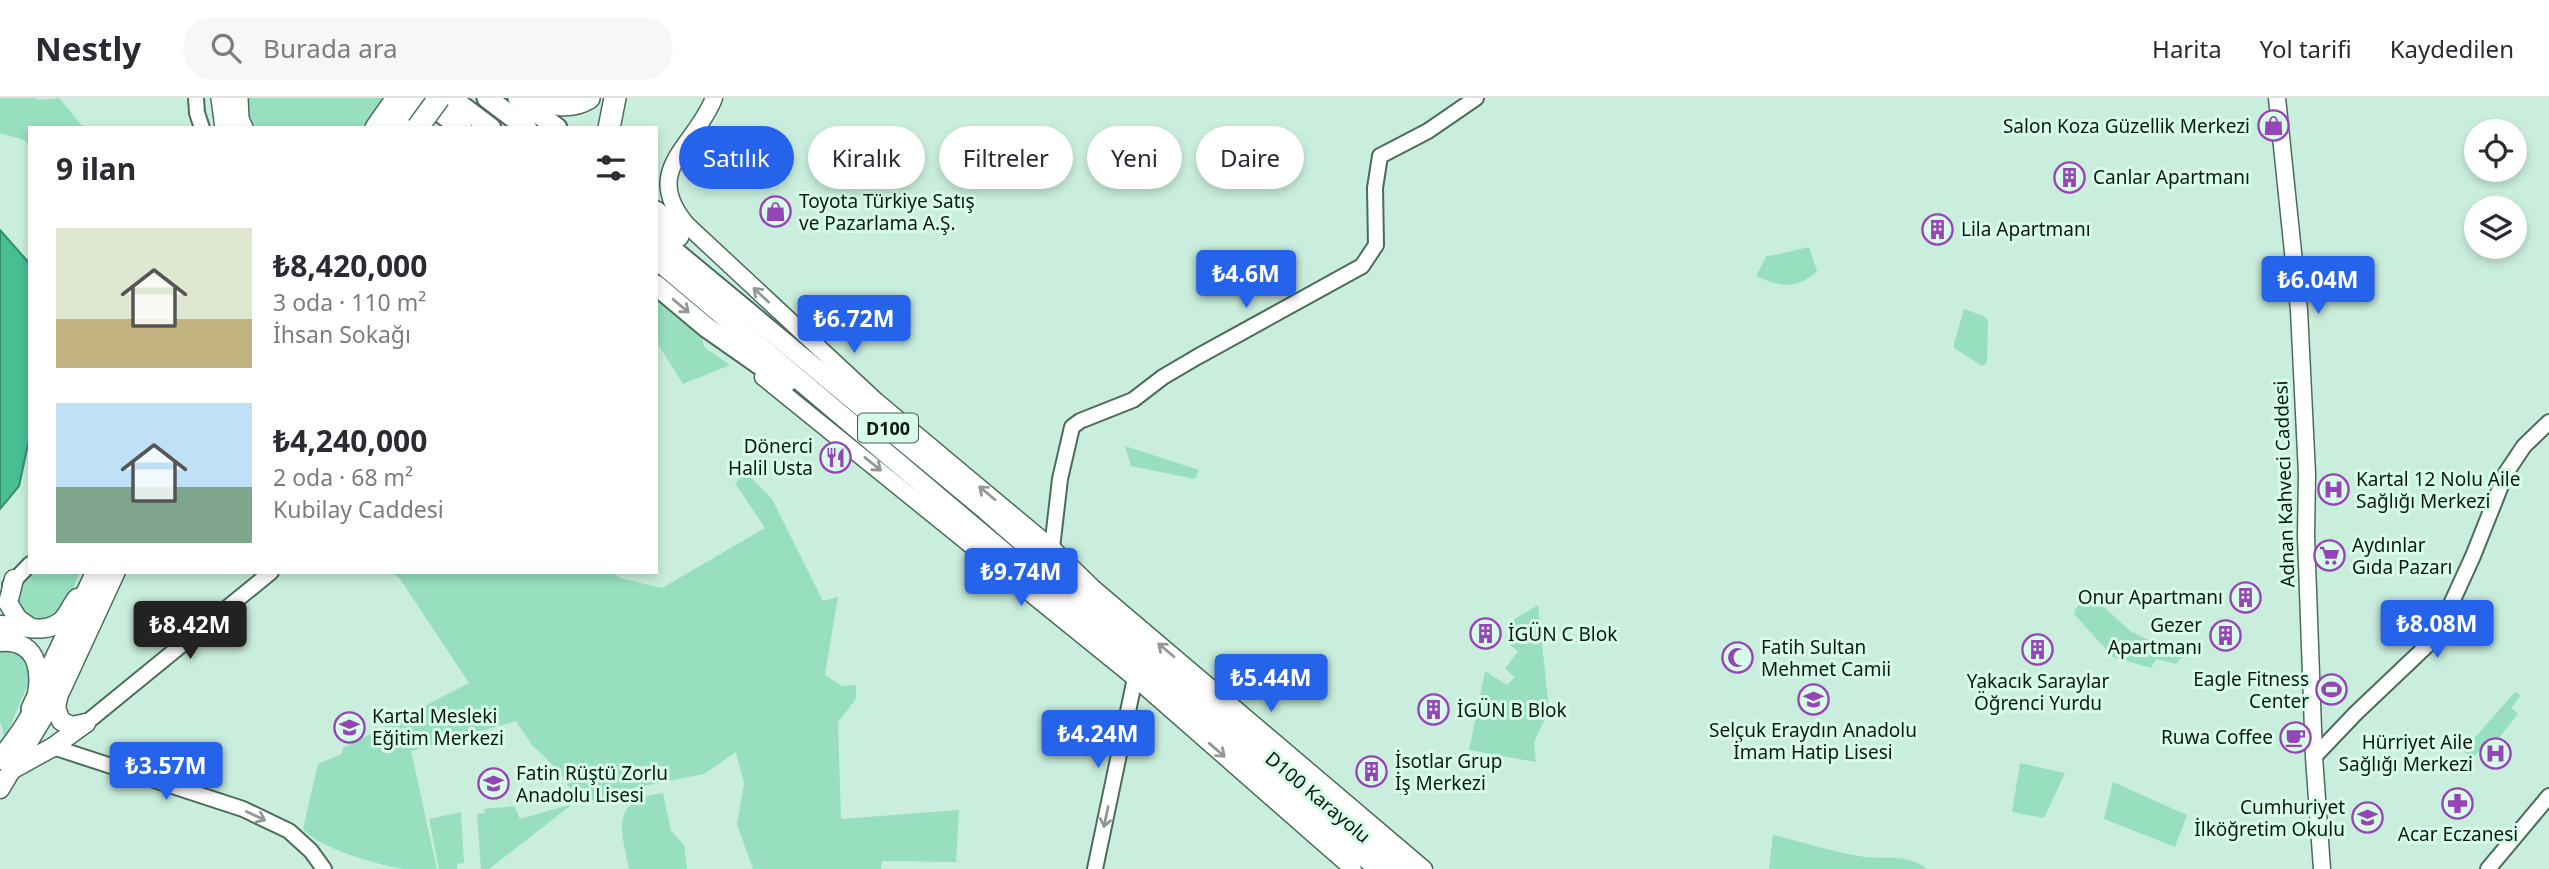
<!DOCTYPE html>
<html lang="tr">
<head>
<meta charset="utf-8">
<style>
	:root { --surface:#fff; --page:#f7f7f7; --text:#2b2b33; --muted:#7c7c81; --line:#e1e1e2; --accent:#2563eb }
	body { margin:0; font-family:"Noto Sans",sans-serif; background:var(--page); color:var(--text); height:100vh; display:flex; flex-direction:column; font-size:26px; white-space:nowrap }
	* { box-sizing:border-box; margin:0 }
	p { font-size:23px; color:var(--muted) }
	.icon { flex:none; width:38px; height:38px; fill:none; stroke:currentColor; stroke-width:2; stroke-linecap:round; stroke-linejoin:round }
	.map { position:relative; flex:1; overflow:hidden }
	.panel { position:absolute; left:28px; top:28px; width:630px; height:448px; display:flex; flex-direction:column; background:var(--surface); border-radius:0px; box-shadow:0 4px 10px #0003 }
	.panel>* { flex:none }
	.banner { position:absolute; left:679px; top:28px; width:665px; height:63px; display:flex; gap:14px }
	.buttons { position:absolute; left:2464px; top:21px; display:grid; gap:14px }
	.buttons a { display:grid; place-items:center; width:63px; height:63px; border-radius:50%; background:var(--surface); box-shadow:0 4px 10px #0003; font-size:35px }
	.price { position:absolute; translate:-50% -60px; padding:0 16px; border-radius:7px; background:var(--accent); color:#fff; font-size:23px; line-height:46px; filter:drop-shadow(0 2px 4px #0008) }
	.price::after { content:''; position:absolute; left:50%; top:42px; width:21px; height:16px; margin-left:-10px; background:inherit; clip-path:polygon(0 0,100% 0,50% 100%) }
	.price.on { background:#222; color:#fff }
	ul { padding:0; list-style:none }
	li { display:flex; align-items:center; gap:21px; height:175px; padding:0 28px }
	li span { display:grid; place-items:center; flex:none; width:196px; height:140px; border-radius:0px; color:#555 }
	li>.icon { margin-inline-start:auto }
	span .icon { width:84px; height:84px; fill:#fffc; stroke-width:1 }
	li b { font-size:30px }
	h2 { display:flex; justify-content:space-between; align-items:center; height:84px; padding:0 28px; font-size:30px }
	.pill { padding:0 24px; border-radius:32px; background:var(--surface); box-shadow:0 4px 10px #0003; font-size:24px; line-height:63px }
	.pill.on { background:var(--accent); color:#fff }
	header { display:flex; align-items:center; gap:42px; box-sizing:border-box; height:98px; padding:0 35px; background:var(--surface); border-bottom:2px solid var(--line) }
	header strong { font-size:33px }
	nav { display:flex; gap:38px; margin-inline-start:auto; font-size:24px }
	.search { width:490px; height:63px; background:var(--page); display:flex; align-items:center; gap:18px; box-sizing:border-box; padding:0 24px; border-radius:38px; color:var(--muted); font-size:26px }
	.map>svg:first-child { display:block }
	.green { fill:#97dfbf }
	.water { fill:#48bf93; stroke:#368d6d; stroke-width:2 }
	.lines { fill:none; stroke-linecap:round; stroke-linejoin:round }
	.tertiary-casing { stroke:#4b6c5d; stroke-width:18 }
	.secondary-casing { stroke:#4b6c5d; stroke-width:19 }
	.primary-casing { stroke:#4b6c5d; stroke-width:21 }
	.trunk-casing { stroke:#4b6c5d; stroke-width:23 }
	.motorway-casing { stroke:#4b6c5d; stroke-width:24 }
	.tertiary { stroke:#fff; stroke-width:14 }
	.secondary { stroke:#fff; stroke-width:16 }
	.primary { stroke:#fff; stroke-width:18 }
	.trunk { stroke:#fff; stroke-width:19 }
	.motorway { stroke:#fff; stroke-width:21 }
	.motorway-bridge-casing { stroke:#4b6c5d; stroke-width:24; stroke-linecap:butt }
	.motorway-bridge { stroke:#fff; stroke-width:21 }
	.oneway { stroke:#919895 }
	.labels { text-anchor:middle; dominant-baseline:central; stroke-width:6; stroke-linejoin:round; paint-order:stroke }
	.shield { fill:#d7fcea; stroke:#485d54; stroke-width:2 }
	.shield-label { font-size:18px; font-weight:bold; fill:#0b1913 }
	.poi-label { font-size:19px; fill:#0b1913; stroke:#d7fcea; text-anchor:start }
	.street-label { font-size:19px; fill:#0b1913; stroke:#d7fcea }
</style>
</head>
<body>
<header>
<strong>Nestly</strong>
<div class="search"><svg class="icon" aria-label="search" viewBox="0 0 24 24"><circle cx="10" cy="10" r="6"/><path d="M15 15l6 6"/></svg>Burada ara</div>
<nav><a>Harita</a><a>Yol tarifi</a><a>Kaydedilen</a></nav>
</header>
<div class="map">
<svg width="2549" height="771" viewBox="0 0 2549 771">
	<rect width="100%" height="100%" fill="#caeedd"/>
	<g class="green">
		<polygon points="0,0 36,0 38,2 59,0 84,30 30,30 30,47 24,42 0,35"/>
		<polygon points="245,0 387,0 362,30 250,30"/>
		<path d="M 1809,149 L 1817,173 C 1797,192 1779,189 1756,178 L 1767,157 L 1770,158 Z"/>
		<polygon points="657,201 702,238 704,249 730,267 683,286 656,243"/>
		<polygon points="1964,211 1984,218 1988,222 1987,265 1982,268 1954,250 1954,246"/>
		<polygon points="1125,348 1199,372 1195,381 1131,368"/>
		<path d="M 746,374 L 772,401 L 823,503 L 838,499 L 825,577 L 842,588 L 856,587 L 856,601 L 838,624 L 841,721 L 959,712 L 956,764 L 882,763 L 881,771 L 753,771 L 737,726 L 744,686 L 736,654 L 704,676 L 633,690 L 580,706 L 558,672 L 532,647 L 516,623 L 411,653 L 437,771 C 427,771 415,771 404,771 C 379,767 320,751 303,731 L 318,666 L 342,656 L 343,650 L 469,585 L 400,481 L 392,474 L 612,474 L 620,480 L 662,490 L 765,430 L 735,385 Z"/>
		<path d="M 30,474 L 80,474 C 72,491 63,525 39,523 C 35,523 28,519 24,517 C 13,496 15,492 30,474 Z"/>
		<polygon points="2090,496 2130,533 2183,558 2176,566 2156,561 2151,570 2113,559 2074,516 2076,510"/>
		<polygon points="1538,507 1549,612 1534,644 1536,664 1469,652 1485,573 1507,587 1515,579 1505,571 1518,553 1505,543 1513,522"/>
		<polygon points="0,549 26,555 31,579 5,640 0,623"/>
		<polygon points="2515,594 2521,597 2511,610 2518,616 2498,641 2492,638 2473,660 2463,653"/>
		<polygon points="2020,665 2065,675 2044,720 2012,714"/>
		<polygon points="2113,684 2187,717 2175,749 2104,721"/>
		<path d="M 663,695 L 671,733 L 684,747 L 687,771 L 629,771 C 621,730 610,702 663,695 Z"/>
		<polygon points="569,707 570,708 489,771 481,771 477,716 485,715 484,711 514,708 520,721"/>
		<polygon points="461,714 464,765 457,766 457,771 439,771 429,721"/>
		<path d="M 1773,737 C 1802,744 1830,753 1859,758 C 1882,763 1907,754 1927,771 L 1769,771 Z"/>
	</g>
	<polygon class="water" points="0,132 30,166 30,337 19,388 0,411"/>
	<g class="lines">
		<defs>
			<g id="tertiary">
				<polyline points="196,0 197,15 202,30"/>
				<polyline points="1052,450 1060,381 1072,329 1080,323 1133,302 1163,279 1197,259 1362,168 1376,147 1375,90 1380,58 1428,33 1476,0"/>
				<polyline points="10,487 30,466"/>
				<polyline points="86,625 271,474"/>
				<polyline points="53,649 243,711 289,733 311,753 324,771"/>
				<polyline points="2314,659 2356,615 2436,539 2473,458 2506,375 2524,348 2549,324"/>
				<polyline points="1095,771 1135,580"/>
				<polyline points="2488,771 2549,698"/>
			</g>
			<g id="secondary">
				<path d="M 714,0 C 695,49 640,72 687,127 L 876,303 L 1052,450 L 1093,490 L 1424,771"/>
				<polyline points="2277,0 2299,212 2307,376 2306,438 2314,659 2322,771"/>
				<polyline points="763,279 1135,580 1353,771"/>
			</g>
			<g id="primary">
				<polyline points="14,481 8,505 18,521 31,530"/>
				<path d="M 0,527 C 20,526 43,538 61,523 C 68,517 71,507 77,500"/>
				<path d="M 0,544 C 41,540 44,581 33,611 C 26,629 10,646 0,662"/>
				<polyline points="59,595 56,610 61,623 72,628 86,625"/>
				<polyline points="13,671 53,649 86,625"/>
				<polyline points="0,691 59,593"/>
			</g>
			<g id="trunk">
				<polyline points="451,0 491,30"/>
				<polyline points="487,0 527,30"/>
				<polyline points="518,0 557,30"/>
				<polyline points="422,1 462,30"/>
				<polyline points="656,138 986,412 1141,548 1403,771"/>
				<polyline points="656,161 1379,771"/>
				<polyline points="656,187 706,229 786,285"/>
			</g>
			<g id="motorway">
				<polyline points="222,0 226,30"/>
				<polyline points="237,0 238,21 242,30"/>
				<path d="M 533,0 C 552,7 571,11 589,0"/>
				<polyline points="376,30 397,0"/>
				<polyline points="397,30 419,0"/>
				<polyline points="609,30 615,0"/>
				<polyline points="656,114 678,138"/>
				<polyline points="59,593 114,474"/>
				<polyline points="32,611 97,474"/>
			</g>
		</defs>
		<use href="#tertiary" class="tertiary-casing"/>
		<use href="#secondary" class="secondary-casing"/>
		<use href="#primary" class="primary-casing"/>
		<use href="#trunk" class="trunk-casing"/>
		<use href="#motorway" class="motorway-casing"/>
		<use href="#tertiary" class="tertiary"/>
		<use href="#secondary" class="secondary"/>
		<use href="#primary" class="primary"/>
		<use href="#trunk" class="trunk"/>
		<use href="#motorway" class="motorway"/>
		<defs>
			<polyline id="motorway-bridge" points="418,29 439,0"/>
		</defs>
		<use href="#motorway-bridge" class="motorway-bridge-casing"/>
		<use href="#motorway-bridge" class="motorway-bridge"/>
	</g>
	<defs><path id="oneway-shaft" d="M-6 0H5M1.5-3L5.5 0L1.5 3" fill="none" stroke-width="1.6" stroke-linecap="round" stroke-linejoin="round" transform="scale(1.75)"/></defs>
	<g class="oneway">
		<use href="#oneway-shaft" transform="translate(761 197) rotate(-137)"/>
		<use href="#oneway-shaft" transform="translate(681 208) rotate(40)"/>
		<use href="#oneway-shaft" transform="translate(873 366) rotate(39)"/>
		<use href="#oneway-shaft" transform="translate(987 395) rotate(-140)"/>
		<use href="#oneway-shaft" transform="translate(1166 552) rotate(-140)"/>
		<use href="#oneway-shaft" transform="translate(1217 652) rotate(41)"/>
		<use href="#oneway-shaft" transform="translate(256 718) rotate(25)"/>
		<use href="#oneway-shaft" transform="translate(1106 719) rotate(102)"/>
	</g>
	<defs>
		<symbol id="shop-ring" viewBox="-11 -11 22 22"><circle r="9.5" fill="#d7fcea" stroke="#9545b5" stroke-width="1.5"/><path d="M-5-2.5h2.3a2.7 3.5 0 0 1 5.4 0H5L5.5 6h-11ZM-1.5-2.5h3a1.5 2.3 0 0 0-3 0Z" fill="#9545b5"/></symbol>
		<symbol id="building-ring" viewBox="-11 -11 22 22"><circle r="9.5" fill="#d7fcea" stroke="#9545b5" stroke-width="1.5"/><path d="M-4-6H4V6H1V3H-1V6H-4ZM-2.5-4.3h1.7v1.8h-1.7ZM.8-4.3h1.7v1.8H.8ZM-2.5-1h1.7V.8h-1.7ZM.8-1h1.7V.8H.8Z" fill="#9545b5"/></symbol>
		<symbol id="restaurant-ring" viewBox="-11 -11 22 22"><circle r="9.5" fill="#d7fcea" stroke="#9545b5" stroke-width="1.5"/><path d="M-5-6h1v4h1v-4h1v4h1v-4h1v5L-1.5 .5V6h-2V.5L-5-1ZM5-6V6H3V1.5H1.5Q1.5-4 5-6Z" fill="#9545b5"/></symbol>
		<symbol id="hospital-ring" viewBox="-11 -11 22 22"><circle r="9.5" fill="#d7fcea" stroke="#9545b5" stroke-width="1.5"/><path d="M-5-5h3v3.5h4V-5h3V5h-3V1.5h-4V5h-3Z" fill="#9545b5"/></symbol>
		<symbol id="supermarket-ring" viewBox="-11 -11 22 22"><circle r="9.5" fill="#d7fcea" stroke="#9545b5" stroke-width="1.5"/><path d="M-6-5.5h2.5l.6 2H6L4.5 2H-2.5L-4.4-4H-6ZM-1.5 3.2a1.3 1.3 0 1 0 .1 0ZM3 3.2a1.3 1.3 0 1 0 .1 0Z" fill="#9545b5"/></symbol>
		<symbol id="mosque-ring" viewBox="-11 -11 22 22"><circle r="9.5" fill="#d7fcea" stroke="#9545b5" stroke-width="1.5"/><path d="M3.5-4.9A6 6 0 1 0 3.5 4.9A5 5 0 1 1 3.5-4.9Z" fill="#9545b5"/></symbol>
		<symbol id="stadium-ring" viewBox="-11 -11 22 22"><circle r="9.5" fill="#d7fcea" stroke="#9545b5" stroke-width="1.5"/><path d="M0-5a6.5 5 0 1 0 0 10a6.5 5 0 1 0 0-10ZM-3.5-1.8h7v3.6h-7Z" fill="#9545b5"/></symbol>
		<symbol id="school-ring" viewBox="-11 -11 22 22"><circle r="9.5" fill="#d7fcea" stroke="#9545b5" stroke-width="1.5"/><path d="M0-5L7-2L0 1L-7-2ZM-4 1L0 2.5L4 1V4Q0 6-4 4Z" fill="#9545b5"/></symbol>
		<symbol id="cafe-ring" viewBox="-11 -11 22 22"><circle r="9.5" fill="#d7fcea" stroke="#9545b5" stroke-width="1.5"/><path d="M-5.5-4.5H6V0H3Q3 3.5 0 3.5H-2.5Q-5.5 3.5-5.5 0ZM3-3.2v2h1.7v-2ZM-6 4.5H4V6H-6Z" fill="#9545b5"/></symbol>
		<symbol id="pharmacy-ring" viewBox="-11 -11 22 22"><circle r="9.5" fill="#d7fcea" stroke="#9545b5" stroke-width="1.5"/><path d="M-2-6h4v4h4v4h-4v4h-4v-4h-4v-4h4Z" fill="#9545b5"/></symbol>
	</defs>
	<g fill-rule="evenodd">
		<use href="#shop-ring" x="2256" y="10" width="35" height="35"/>
		<use href="#building-ring" x="2052" y="62" width="35" height="35"/>
		<use href="#shop-ring" x="758" y="96" width="35" height="35"/>
		<use href="#building-ring" x="1920" y="114" width="35" height="35"/>
		<use href="#restaurant-ring" x="818" y="342" width="35" height="35"/>
		<use href="#hospital-ring" x="2316" y="374" width="35" height="35"/>
		<use href="#supermarket-ring" x="2312" y="440" width="35" height="35"/>
		<use href="#building-ring" x="2228" y="482" width="35" height="35"/>
		<use href="#building-ring" x="1468" y="518" width="35" height="35"/>
		<use href="#building-ring" x="2208" y="520" width="35" height="35"/>
		<use href="#building-ring" x="2020" y="534" width="35" height="35"/>
		<use href="#mosque-ring" x="1720" y="542" width="35" height="35"/>
		<use href="#stadium-ring" x="2314" y="574" width="35" height="35"/>
		<use href="#school-ring" x="1796" y="584" width="35" height="35"/>
		<use href="#building-ring" x="1416" y="594" width="35" height="35"/>
		<use href="#school-ring" x="332" y="612" width="35" height="35"/>
		<use href="#cafe-ring" x="2278" y="622" width="35" height="35"/>
		<use href="#hospital-ring" x="2478" y="638" width="35" height="35"/>
		<use href="#building-ring" x="1354" y="656" width="35" height="35"/>
		<use href="#school-ring" x="476" y="668" width="35" height="35"/>
		<use href="#pharmacy-ring" x="2440" y="688" width="35" height="35"/>
		<use href="#school-ring" x="2350" y="702" width="35" height="35"/>
	</g>
	<g class="labels">
		<rect class="shield" x="858" y="315.5" width="60" height="29" rx="5"/>
		<g class="shield-label">
			<text x="888" y="330">D100</text>
		</g>
		<g class="poi-label">
			<text x="2250" y="28" text-anchor="end">Salon Koza Güzellik Merkezi</text>
			<text x="2093" y="79">Canlar Apartmanı</text>
			<text x="799" y="103">Toyota Türkiye Satış<tspan x="799" dy="22">ve Pazarlama A.Ş.</tspan></text>
			<text x="1961" y="131">Lila Apartmanı</text>
			<text x="813" y="348" text-anchor="end">Dönerci<tspan x="813" dy="22">Halil Usta</tspan></text>
			<text x="2356" y="381">Kartal 12 Nolu Aile<tspan x="2356" dy="22">Sağlığı Merkezi</tspan></text>
			<text x="2352" y="447">Aydınlar<tspan x="2352" dy="22">Gıda Pazarı</tspan></text>
			<text x="2223" y="499" text-anchor="end">Onur Apartmanı</text>
			<text x="2202" y="527" text-anchor="end">Gezer<tspan x="2202" dy="22">Apartmanı</tspan></text>
			<text x="1508" y="536">İGÜN C Blok</text>
			<text x="1761" y="549">Fatih Sultan<tspan x="1761" dy="22">Mehmet Camii</tspan></text>
			<text x="2309" y="581" text-anchor="end">Eagle Fitness<tspan x="2309" dy="22">Center</tspan></text>
			<text x="2038" y="583" text-anchor="middle">Yakacık Saraylar<tspan x="2038" dy="22">Öğrenci Yurdu</tspan></text>
			<text x="1457" y="612">İGÜN B Blok</text>
			<text x="372" y="618">Kartal Mesleki<tspan x="372" dy="22">Eğitim Merkezi</tspan></text>
			<text x="1813" y="632" text-anchor="middle">Selçuk Eraydın Anadolu<tspan x="1813" dy="22">İmam Hatip Lisesi</tspan></text>
			<text x="2273" y="639" text-anchor="end">Ruwa Coffee</text>
			<text x="2473" y="644" text-anchor="end">Hürriyet Aile<tspan x="2473" dy="22">Sağlığı Merkezi</tspan></text>
			<text x="1395" y="663">İsotlar Grup<tspan x="1395" dy="22">İş Merkezi</tspan></text>
			<text x="516" y="675">Fatin Rüştü Zorlu<tspan x="516" dy="22">Anadolu Lisesi</tspan></text>
			<text x="2345" y="709" text-anchor="end">Cumhuriyet<tspan x="2345" dy="22">İlköğretim Okulu</tspan></text>
			<text x="2458" y="736" text-anchor="middle">Acar Eczanesi</text>
		</g>
		<g class="street-label">
			<text transform="translate(2284 386) rotate(-92)">Adnan Kahveci Caddesi</text>
			<text transform="translate(1318 699) rotate(40)">D100 Karayolu</text>
		</g>
	</g>
</svg>
<div class="buttons">
<a><svg class="icon" aria-label="locate" viewBox="0 0 24 24"><circle cx="12" cy="12" r="6"/><path d="M12 2v4M12 18v4M2 12h4M18 12h4"/></svg></a>
<a><svg class="icon" aria-label="layers" viewBox="0 0 24 24"><path d="M12 4l9 5-9 5-9-5zM3 14l9 5 9-5"/></svg></a>
</div>
<b class="price" style="left:1246px;top:212px">₺4.6M</b>
<b class="price" style="left:2318px;top:218px">₺6.04M</b>
<b class="price" style="left:854px;top:257px">₺6.72M</b>
<b class="price" style="left:1021px;top:510px">₺9.74M</b>
<b class="price" style="left:2437px;top:562px">₺8.08M</b>
<b class="price on" style="left:190px;top:563px">₺8.42M</b>
<b class="price" style="left:1271px;top:616px">₺5.44M</b>
<b class="price" style="left:1098px;top:672px">₺4.24M</b>
<b class="price" style="left:166px;top:704px">₺3.57M</b>
<div class="banner">
<a class="pill on">Satılık</a>
<a class="pill">Kiralık</a>
<a class="pill">Filtreler</a>
<a class="pill">Yeni</a>
<a class="pill">Daire</a>
</div>
<section class="panel">
<h2>9 ilan<svg class="icon" aria-label="filters" viewBox="0 0 24 24"><path d="M4 7h16M4 17h16"/><circle cx="9" cy="7" r="2"/><circle cx="15" cy="17" r="2"/></svg></h2>
<ul>
<li><span style="background:linear-gradient(#dfe7d0 65%,#c2b280 0)"><svg class="icon" aria-label="home" viewBox="0 0 24 24"><path d="M3 11l9-7 9 7M6 9v11h12V9"/></svg></span><div><b>₺8,420,000</b><p>3 oda · 110 m²</p><p>İhsan Sokağı</p></div></li>
<li><span style="background:linear-gradient(#bfe0f5 60%,#7fa58c 0)"><svg class="icon" aria-label="home" viewBox="0 0 24 24"><path d="M3 11l9-7 9 7M6 9v11h12V9"/></svg></span><div><b>₺4,240,000</b><p>2 oda · 68 m²</p><p>Kubilay Caddesi</p></div></li>
</ul>
</section>
</div>
</body>
</html>
